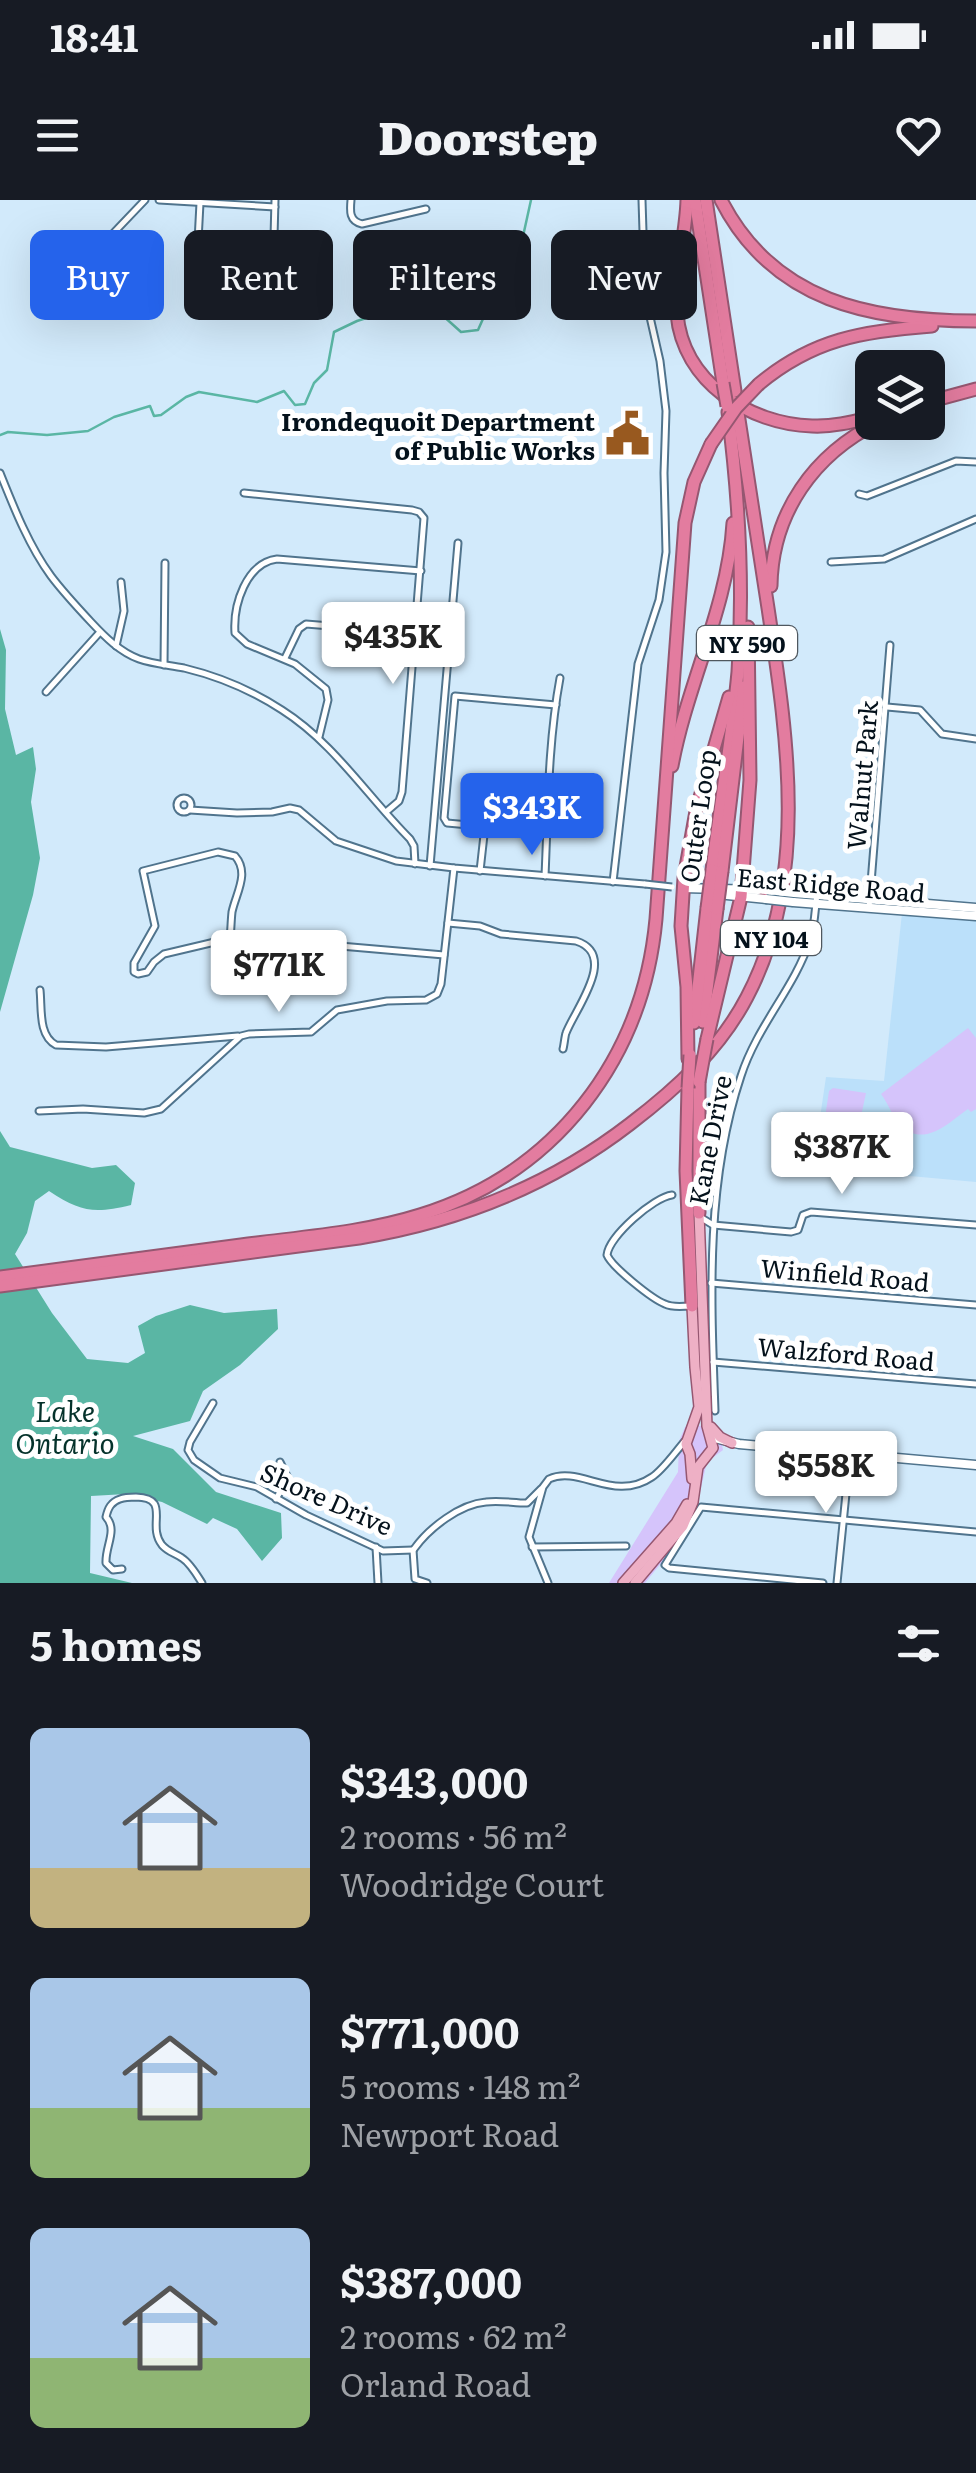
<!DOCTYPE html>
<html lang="en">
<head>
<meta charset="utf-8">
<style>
	:root { --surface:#171b24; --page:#20242c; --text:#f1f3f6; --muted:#9ea1a6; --accent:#2563eb }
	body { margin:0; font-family:Literata,serif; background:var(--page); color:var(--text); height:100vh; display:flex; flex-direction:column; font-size:38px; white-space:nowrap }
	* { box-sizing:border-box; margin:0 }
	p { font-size:32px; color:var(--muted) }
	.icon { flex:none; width:55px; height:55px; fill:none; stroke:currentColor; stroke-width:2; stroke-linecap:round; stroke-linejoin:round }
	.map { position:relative; height:1383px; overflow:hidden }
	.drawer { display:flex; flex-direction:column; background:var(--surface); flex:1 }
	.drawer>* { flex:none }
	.banner { position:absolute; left:30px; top:30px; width:918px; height:90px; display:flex; gap:20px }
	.controls { position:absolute; left:855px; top:150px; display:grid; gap:20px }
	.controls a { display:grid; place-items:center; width:90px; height:90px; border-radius:15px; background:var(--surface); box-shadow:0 10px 40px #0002; font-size:50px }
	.price { position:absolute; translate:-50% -85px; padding:0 22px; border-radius:10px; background:#fff; color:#222; font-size:32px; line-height:65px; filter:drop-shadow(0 2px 5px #0008) }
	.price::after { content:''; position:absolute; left:50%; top:60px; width:30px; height:22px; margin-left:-15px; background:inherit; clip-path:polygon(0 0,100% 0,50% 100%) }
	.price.current { background:var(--accent); color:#fff }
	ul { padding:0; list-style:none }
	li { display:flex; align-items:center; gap:30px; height:250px; padding:0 30px }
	li span { display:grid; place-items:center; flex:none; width:280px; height:200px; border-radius:15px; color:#555 }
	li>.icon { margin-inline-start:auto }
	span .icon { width:120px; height:120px; fill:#fffc; stroke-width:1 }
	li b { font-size:42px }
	h2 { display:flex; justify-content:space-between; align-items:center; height:120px; padding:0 30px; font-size:42px }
	.pill { padding:0 35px; border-radius:15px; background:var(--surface); box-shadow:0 10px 40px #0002; font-size:35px; line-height:90px }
	.pill.current { background:var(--accent); color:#fff }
	.status { display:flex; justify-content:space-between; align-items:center; height:70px; padding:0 50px; background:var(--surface); direction:ltr }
	.status svg { height:28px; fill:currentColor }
	header { display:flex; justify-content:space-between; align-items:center; height:130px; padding:0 30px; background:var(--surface); font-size:45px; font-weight:800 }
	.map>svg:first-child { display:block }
	.built { fill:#bbe0fa }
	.green { fill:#d5c4fb }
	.water { fill:#5ab6a4 }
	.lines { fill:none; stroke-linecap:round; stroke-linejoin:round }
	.stream { stroke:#5ab6a4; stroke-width:2.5 }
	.street-casing { stroke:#50748d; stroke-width:9 }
	.secondary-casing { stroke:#50748d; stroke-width:11 }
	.primary-casing { stroke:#955771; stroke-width:12 }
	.highway-casing { stroke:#955771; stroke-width:15 }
	.street { stroke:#fff; stroke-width:5 }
	.secondary { stroke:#fff; stroke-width:8 }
	.primary { stroke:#eeb0c5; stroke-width:9 }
	.highway { stroke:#e37c9f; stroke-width:11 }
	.street-bridge-casing { stroke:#50748d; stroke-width:9; stroke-linecap:butt }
	.secondary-bridge-casing { stroke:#50748d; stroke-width:11; stroke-linecap:butt }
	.highway-bridge-casing { stroke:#955771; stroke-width:15; stroke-linecap:butt }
	.street-bridge { stroke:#fff; stroke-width:5 }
	.secondary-bridge { stroke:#fff; stroke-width:8 }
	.highway-bridge { stroke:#e37c9f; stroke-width:11 }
	.labels { text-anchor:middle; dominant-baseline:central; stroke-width:10; stroke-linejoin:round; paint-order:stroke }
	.shield { fill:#fff; stroke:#4f585f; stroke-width:2.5 }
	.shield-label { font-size:22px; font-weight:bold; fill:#04111b }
	.poi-label { font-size:25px; font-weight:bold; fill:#04111b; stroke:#fff; text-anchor:end }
	.street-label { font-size:25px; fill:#04111b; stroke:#fff }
	.water-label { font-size:28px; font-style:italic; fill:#05322b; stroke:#fff }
</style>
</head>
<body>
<div class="status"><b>18:41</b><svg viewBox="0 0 49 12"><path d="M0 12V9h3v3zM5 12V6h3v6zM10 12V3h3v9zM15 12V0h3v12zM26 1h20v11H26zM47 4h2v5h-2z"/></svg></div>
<header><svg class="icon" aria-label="menu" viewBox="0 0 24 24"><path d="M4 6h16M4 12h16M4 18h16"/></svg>Doorstep<svg class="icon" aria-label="heart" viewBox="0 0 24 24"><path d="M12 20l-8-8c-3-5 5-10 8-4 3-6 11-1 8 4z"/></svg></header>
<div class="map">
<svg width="976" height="1383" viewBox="0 0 976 1383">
	<rect width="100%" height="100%" fill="#d2eafb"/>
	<polygon class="built" points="902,713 976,720 976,982 833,969 835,957 822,939 817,938 826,877 884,881"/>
	<g class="green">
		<path d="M 968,828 L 976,838 L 976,909 L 971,912 L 968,909 C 948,923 927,946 903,928 C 894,920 888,903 881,894 Z"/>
		<polygon points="833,888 866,893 860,921 843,927 824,924 829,891"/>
		<path d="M 875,935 L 898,937 L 893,968 L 890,971 L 853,965 C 855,949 858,941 875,935 Z"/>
		<polygon points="690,1225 704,1226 720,1235 723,1250 707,1262 695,1314 667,1356 645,1383 609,1383 678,1272 679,1241 685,1227"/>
	</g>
	<g class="water">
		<polygon points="0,429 6,450 5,509 16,555 33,547 36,569 31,602 40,658 33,695 0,812"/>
		<path d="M 0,931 L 10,947 L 92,968 L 116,965 L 135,983 L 131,1005 C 94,1014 81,1012 49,991 L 35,1001 L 27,1033 L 15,1054 L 52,1113 L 87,1159 L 128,1163 L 145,1153 L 138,1126 L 156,1116 L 190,1105 L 224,1113 L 277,1109 L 278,1129 L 240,1165 L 203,1191 L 190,1221 L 133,1236 L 173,1249 L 216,1292 L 281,1313 L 282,1338 L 262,1361 L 237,1329 L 213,1318 L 207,1324 L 162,1302 L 126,1294 L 91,1296 L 90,1373 L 132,1383 L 0,1383 Z"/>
	</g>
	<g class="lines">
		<polyline class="stream" points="0,235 8,232 47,235 88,231 114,217 150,206 154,216 161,215 186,197 199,192 257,202 284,191 295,205 305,204 314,183 327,170 334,132 357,121 391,110 414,115 424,109 441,114 461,132 478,130 507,65 518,59 531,0"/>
		<defs>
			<g id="street">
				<polyline points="159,0 275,7"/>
				<path d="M 351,0 C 350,11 349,21 362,24 L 426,9"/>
				<polyline points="274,37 275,0"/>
				<polyline points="193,48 198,41 200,3"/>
				<polyline points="92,50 103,44 145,0"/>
				<path d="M 0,273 C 14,308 29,346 51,376 C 63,392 77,407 91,422 C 105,437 120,452 139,459 C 153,464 169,465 184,468 C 217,476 253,491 282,510 C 334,543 367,596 410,639 L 414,646 L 415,664"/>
				<polyline points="244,293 412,310 419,312 424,318 402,592 399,601 386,612"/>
				<polyline points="859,294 867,296 956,261 976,262"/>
				<polyline points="831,362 884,359 976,319"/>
				<polyline points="116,446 124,411 121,382"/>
				<polyline points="285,458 299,429 306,424 415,433"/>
				<polyline points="164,465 165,363"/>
				<polyline points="46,492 100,432"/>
				<polyline points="887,507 920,510 942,534 976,539"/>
				<path d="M 319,537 L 328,500 L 326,489 L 295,464 L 247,444 L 235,433 C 233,405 246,363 277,359 L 421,371"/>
				<circle cx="184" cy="605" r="7"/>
				<polyline points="190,610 237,613 272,612 290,608 299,610 336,641 396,661 454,668 645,684"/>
				<polyline points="547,632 447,623 444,618 455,496 556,505"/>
				<polyline points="430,666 458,343"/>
				<polyline points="480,671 485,626"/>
				<path d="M 545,676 C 548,610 548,543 560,478"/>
				<polyline points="613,682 638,464 659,400 666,352 664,273 666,211 660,161 645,95 642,0"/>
				<polyline points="869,708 890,445"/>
				<path d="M 448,723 L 480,726 L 501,734 L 576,741 C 619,755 575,809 566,833 C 565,835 564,846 563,849"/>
				<path d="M 230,738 C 231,730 231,721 232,712 C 236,693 250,673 235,656 L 218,652 L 143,671 L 155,726 L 134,763 L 134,772 L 138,774 L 147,772 L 154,762 L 164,754 L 236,737 L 444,755"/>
				<path d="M 40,790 C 42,808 38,836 56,845 L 106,847 L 238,836"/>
				<polyline points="39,911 83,909 144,913 161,909 241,836 249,834 311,832 337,810 387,801 426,800 437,794 441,784 454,668"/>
				<path d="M 672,995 C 654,997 609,1036 607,1055 C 612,1067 652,1099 665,1104 C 673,1108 683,1106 691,1106"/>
				<polyline points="700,1017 713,1025 791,1032 798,1030 803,1015 811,1012 976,1025"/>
				<polyline points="711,1083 976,1105"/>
				<polyline points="713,1162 976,1184"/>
				<polyline points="213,1203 190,1242 188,1250 194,1260 220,1278 257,1287 306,1315 383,1351 413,1350"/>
				<path d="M 715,1211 C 711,1099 705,984 741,876 C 757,826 795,787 810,740 C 815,725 815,709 817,694"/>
				<polyline points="276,1299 288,1278 280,1262"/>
				<polyline points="376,1347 378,1383"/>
				<polyline points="532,1347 626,1346"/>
				<path d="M 414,1349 C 429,1328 460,1304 486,1302 C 499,1300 513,1303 527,1303 L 541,1289"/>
				<polyline points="413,1350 415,1379 427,1383"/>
				<path d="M 122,1369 L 113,1370 L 106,1363 C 105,1346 118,1330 106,1317 C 108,1308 111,1302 120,1299 C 125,1297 131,1297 136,1297 C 172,1298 146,1325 162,1345 C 168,1352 175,1353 182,1358 C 190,1363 197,1375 202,1383"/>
				<path d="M 548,1383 L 529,1337 L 543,1287 L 549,1279 C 580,1265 614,1303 652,1277 C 663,1270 676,1251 685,1241"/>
				<polyline points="823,1383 669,1368 665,1365 701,1307 976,1332"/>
				<polyline points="837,1383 850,1254"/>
			</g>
			<g id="secondary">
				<polyline points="683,688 758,690"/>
				<polyline points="794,693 976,708"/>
				<polyline points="717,694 766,699"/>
				<polyline points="793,702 976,716"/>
				<polyline points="711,1237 739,1244 976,1265"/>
			</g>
			<g id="primary">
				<polyline points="711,1227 720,1237 732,1243"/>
				<polyline points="692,1279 690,1254 686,1244 699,1207 695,1167 692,1106"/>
				<polyline points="623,1383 676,1323 687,1304"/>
				<polyline points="635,1383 683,1326 693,1302 698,1267 713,1248 707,1226 699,1013"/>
			</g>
			<g id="highway">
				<path d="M 687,0 C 686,38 673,77 677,114 C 683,182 749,224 812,226 C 833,227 852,222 872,217"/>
				<polyline points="695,0 723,183"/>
				<polyline points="706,0 735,191"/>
				<path d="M 721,0 C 773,102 871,121 976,121"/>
				<path d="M 759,184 C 813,139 863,131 932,126"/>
				<polyline points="928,202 976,189"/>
				<path d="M 771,386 C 772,313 814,254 879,222"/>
				<path d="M 672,566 C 687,484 728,407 733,323"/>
				<path d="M 712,670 C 720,604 732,538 738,472 C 744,385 739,298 728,212"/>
				<polyline points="722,671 744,487"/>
				<polyline points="745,672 751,683 768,690"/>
				<polyline points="703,822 717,709"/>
				<polyline points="694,823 707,708"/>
				<polyline points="707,839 741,697 750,580 748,427"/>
				<polyline points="688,859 687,787 681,726 684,678 696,611 729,497"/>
				<polyline points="688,888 686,971 692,1106"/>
				<polyline points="699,1013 699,882"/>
				<path d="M 0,1077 C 80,1066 161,1056 241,1045 C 300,1037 363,1033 420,1015 C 556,973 643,859 656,719 L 685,323 L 694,282 L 711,244"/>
				<path d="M 0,1086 L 359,1038 C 457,1022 551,985 630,924 C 676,889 720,849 747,797 C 810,678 787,535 768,408 C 758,343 748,278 738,213"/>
			</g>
		</defs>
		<use href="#street" class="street-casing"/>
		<use href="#secondary" class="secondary-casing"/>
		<use href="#primary" class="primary-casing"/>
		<use href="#highway" class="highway-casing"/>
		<use href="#street" class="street"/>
		<use href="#secondary" class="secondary"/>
		<use href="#primary" class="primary"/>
		<use href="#highway" class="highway"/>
		<defs>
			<polyline id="street-bridge" points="645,684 672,687"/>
			<g id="secondary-bridge">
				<polyline points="768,690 794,693"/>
				<polyline points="766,699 793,702"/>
			</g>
			<g id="highway-bridge">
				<polyline points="723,183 727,206"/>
				<polyline points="711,244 736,208 759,184"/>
				<polyline points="707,708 712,670"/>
				<polyline points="717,709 722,671"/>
				<polyline points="699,882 707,839"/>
				<polyline points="688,888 690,855"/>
			</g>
		</defs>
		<use href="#street-bridge" class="street-bridge-casing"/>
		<use href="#secondary-bridge" class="secondary-bridge-casing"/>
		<use href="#highway-bridge" class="highway-bridge-casing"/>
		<use href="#street-bridge" class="street-bridge"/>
		<use href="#secondary-bridge" class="secondary-bridge"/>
		<use href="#highway-bridge" class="highway-bridge"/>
	</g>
	<defs>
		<symbol id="civic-bare" viewBox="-9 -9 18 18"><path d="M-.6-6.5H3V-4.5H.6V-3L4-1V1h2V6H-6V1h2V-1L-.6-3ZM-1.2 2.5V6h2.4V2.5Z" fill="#98591f" stroke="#fff" stroke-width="2.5" paint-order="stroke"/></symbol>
	</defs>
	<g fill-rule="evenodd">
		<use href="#civic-bare" x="596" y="202" width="63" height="63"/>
	</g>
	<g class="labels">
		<g class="shield">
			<rect x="697" y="426" width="100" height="34" rx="8"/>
			<rect x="721" y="721" width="100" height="34" rx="8"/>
		</g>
		<g class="shield-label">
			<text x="747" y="443">NY 590</text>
			<text x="771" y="738">NY 104</text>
		</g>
		<g class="poi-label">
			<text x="595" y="220">Irondequoit Department<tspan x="595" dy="29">of Public Works</tspan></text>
		</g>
		<g class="street-label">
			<text transform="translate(861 575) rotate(-85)">Walnut Park</text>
			<text transform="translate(697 616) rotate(-82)">Outer Loop</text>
			<text transform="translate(831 684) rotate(5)">East Ridge Road</text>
			<text transform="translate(709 940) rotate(-79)">Kane Drive</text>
			<text transform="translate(845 1074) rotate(5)">Winfield Road</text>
			<text transform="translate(846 1153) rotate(5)">Walzford Road</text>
			<text transform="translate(327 1298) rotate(24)">Shore Drive</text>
		</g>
		<g class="water-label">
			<text x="65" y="1210">Lake<tspan x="65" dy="32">Ontario</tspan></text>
		</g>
	</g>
</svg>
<div class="controls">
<a><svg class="icon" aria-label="layers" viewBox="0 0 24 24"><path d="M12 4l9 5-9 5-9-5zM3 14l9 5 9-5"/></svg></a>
</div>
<b class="price" style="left:393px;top:487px">$435K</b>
<b class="price current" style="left:532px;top:658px">$343K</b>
<b class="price" style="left:279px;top:815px">$771K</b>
<b class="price" style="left:842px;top:997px">$387K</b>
<b class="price" style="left:826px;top:1316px">$558K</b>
<div class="banner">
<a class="pill current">Buy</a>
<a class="pill">Rent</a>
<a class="pill">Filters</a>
<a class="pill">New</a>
</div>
</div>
<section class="drawer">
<h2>5 homes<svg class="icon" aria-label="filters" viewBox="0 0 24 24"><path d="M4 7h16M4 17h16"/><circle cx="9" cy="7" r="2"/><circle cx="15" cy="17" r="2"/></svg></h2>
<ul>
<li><span style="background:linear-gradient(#a9c7e8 70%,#c2b280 0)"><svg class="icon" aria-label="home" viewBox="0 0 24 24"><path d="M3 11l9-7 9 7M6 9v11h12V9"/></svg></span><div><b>$343,000</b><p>2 rooms · 56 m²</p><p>Woodridge Court</p></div></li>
<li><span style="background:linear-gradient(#a9c7e8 65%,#8fb573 0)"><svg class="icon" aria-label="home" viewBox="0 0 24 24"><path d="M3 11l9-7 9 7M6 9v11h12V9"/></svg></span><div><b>$771,000</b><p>5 rooms · 148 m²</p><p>Newport Road</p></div></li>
<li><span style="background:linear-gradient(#a9c7e8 65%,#8fb573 0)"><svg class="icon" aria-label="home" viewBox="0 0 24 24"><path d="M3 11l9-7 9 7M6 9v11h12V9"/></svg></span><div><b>$387,000</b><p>2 rooms · 62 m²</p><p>Orland Road</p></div></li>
</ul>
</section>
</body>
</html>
